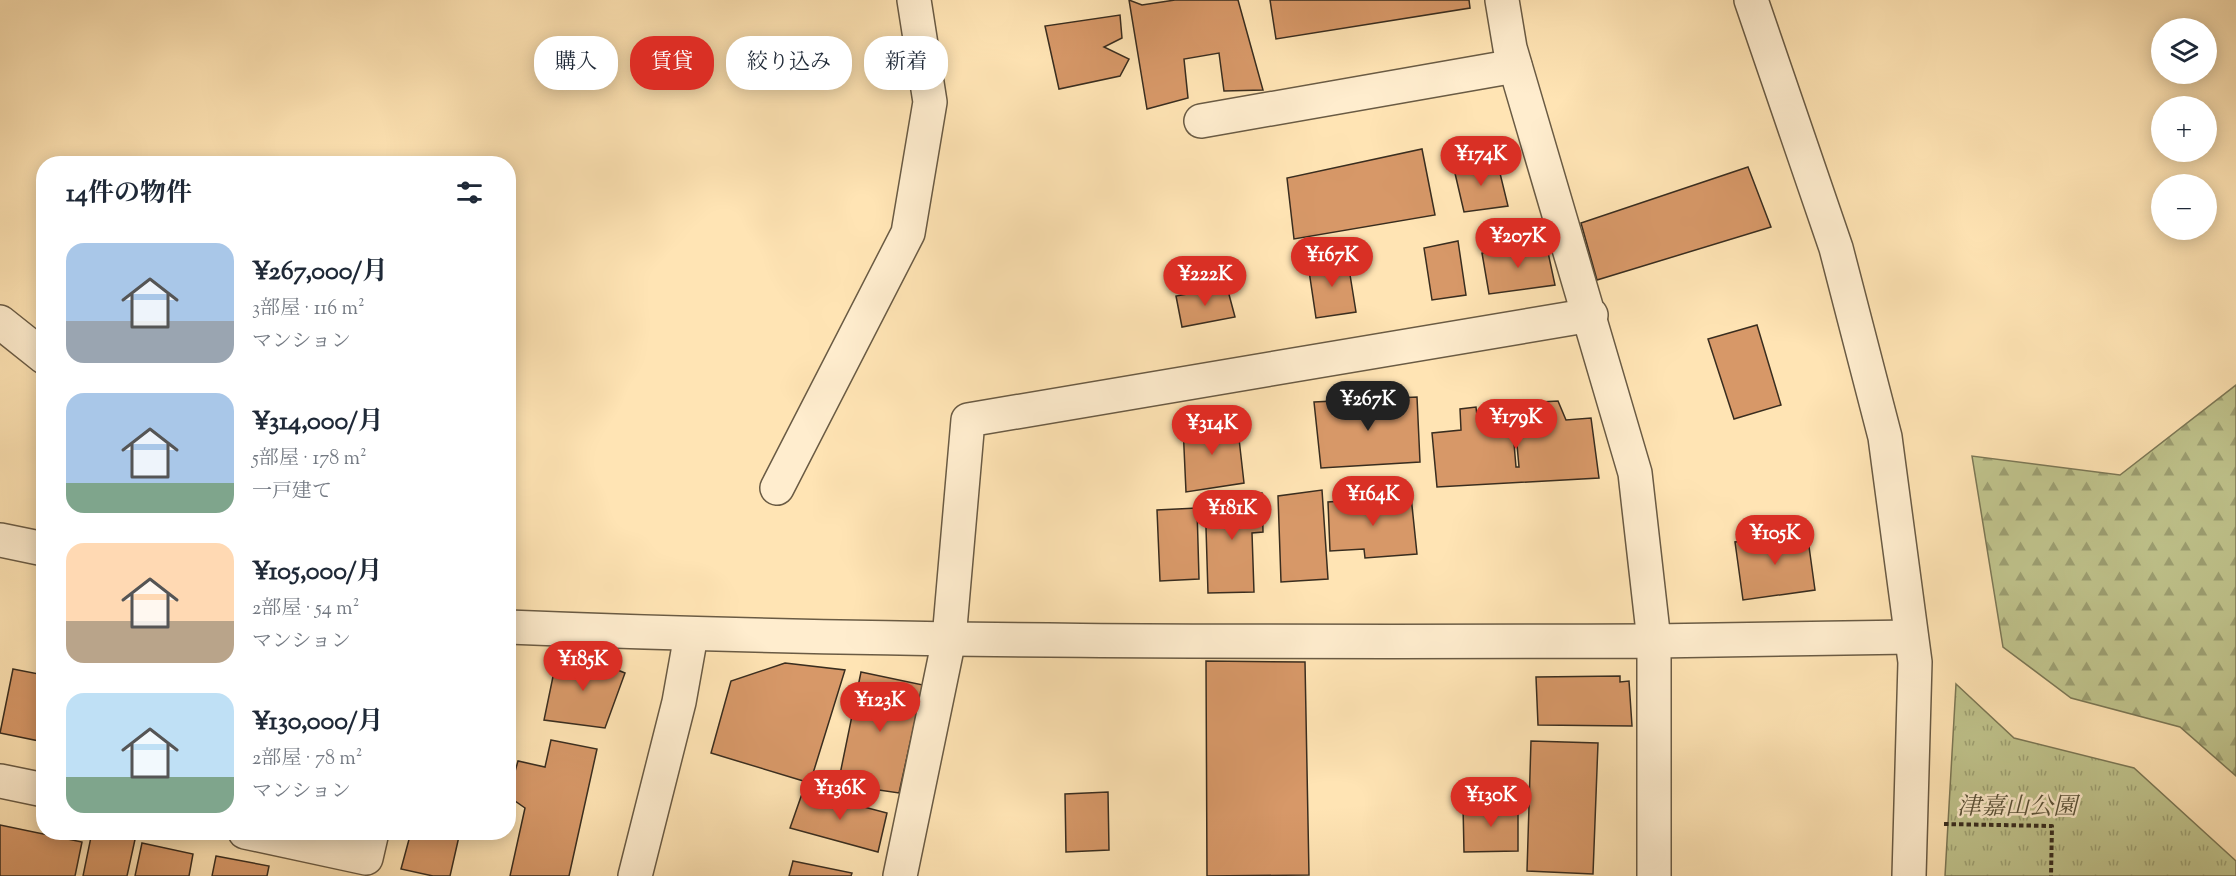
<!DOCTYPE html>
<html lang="ja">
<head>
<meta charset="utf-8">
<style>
	:root { --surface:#fff; --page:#f2f2f3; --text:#1f2937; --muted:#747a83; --accent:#d93025 }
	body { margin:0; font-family:"Sorts Mill Goudy","Noto Serif JP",serif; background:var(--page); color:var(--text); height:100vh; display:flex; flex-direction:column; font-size:22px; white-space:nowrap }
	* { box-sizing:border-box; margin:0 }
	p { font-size:20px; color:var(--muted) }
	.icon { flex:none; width:33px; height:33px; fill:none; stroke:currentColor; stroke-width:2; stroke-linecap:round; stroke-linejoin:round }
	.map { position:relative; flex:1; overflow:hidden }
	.details { position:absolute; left:36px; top:156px; width:480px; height:684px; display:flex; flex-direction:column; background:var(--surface); border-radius:24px; box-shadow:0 3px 15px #0003 }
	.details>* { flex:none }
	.top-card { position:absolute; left:534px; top:36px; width:570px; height:54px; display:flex; gap:12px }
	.buttons { position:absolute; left:2151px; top:18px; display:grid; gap:12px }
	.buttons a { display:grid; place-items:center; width:66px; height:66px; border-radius:50%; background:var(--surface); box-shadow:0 3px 15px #0003; font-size:30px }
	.price { position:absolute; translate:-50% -51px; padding:0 14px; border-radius:21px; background:var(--accent); color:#fff; font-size:20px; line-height:39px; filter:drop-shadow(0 2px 3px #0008) }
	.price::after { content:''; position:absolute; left:50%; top:36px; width:18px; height:14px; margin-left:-9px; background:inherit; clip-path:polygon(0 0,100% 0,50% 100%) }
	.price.current { background:#222; color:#fff }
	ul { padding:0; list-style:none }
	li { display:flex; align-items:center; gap:18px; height:150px; padding:0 30px }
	li span { display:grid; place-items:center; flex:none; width:168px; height:120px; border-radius:18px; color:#555 }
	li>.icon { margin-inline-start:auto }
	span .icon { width:72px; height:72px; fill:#fffc; stroke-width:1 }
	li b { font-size:26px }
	h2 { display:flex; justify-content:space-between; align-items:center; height:72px; padding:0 30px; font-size:26px }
	.tag { padding:0 21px; border-radius:24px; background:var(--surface); box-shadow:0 3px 15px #0003; font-size:21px; line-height:54px }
	.tag.current { background:var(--accent); color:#fff }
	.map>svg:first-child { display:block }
	.forest { fill:url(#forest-firs); stroke:#7c7856; stroke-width:1.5 }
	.park { fill:url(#park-tufts); stroke:#7c7856; stroke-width:1.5 }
	.building { fill:#d79868; stroke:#392d1f; stroke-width:1.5 }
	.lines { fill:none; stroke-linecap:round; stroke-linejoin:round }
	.minor-casing { stroke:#6a5b44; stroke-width:36 }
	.tertiary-casing { stroke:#6a5b44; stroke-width:36 }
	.path { stroke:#392d1f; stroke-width:4; stroke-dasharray:4.5 3; stroke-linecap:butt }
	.minor { stroke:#ffedce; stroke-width:33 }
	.tertiary { stroke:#ffedce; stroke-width:33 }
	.labels { text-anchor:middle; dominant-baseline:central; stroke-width:5; stroke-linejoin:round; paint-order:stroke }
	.park-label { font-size:24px; font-style:italic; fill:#5b533a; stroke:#ffedce }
</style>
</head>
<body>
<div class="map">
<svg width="2236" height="876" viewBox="0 0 2236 876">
	<defs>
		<pattern id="forest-firs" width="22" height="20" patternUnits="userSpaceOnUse" patternTransform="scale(1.5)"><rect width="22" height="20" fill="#c0c48d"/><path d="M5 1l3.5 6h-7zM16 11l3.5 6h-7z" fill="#9da073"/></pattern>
		<pattern id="park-tufts" width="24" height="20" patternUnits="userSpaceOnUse" patternTransform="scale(1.5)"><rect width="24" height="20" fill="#c0c48d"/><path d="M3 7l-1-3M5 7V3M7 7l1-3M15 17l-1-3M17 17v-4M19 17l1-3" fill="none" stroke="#9da073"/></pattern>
	</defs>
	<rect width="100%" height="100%" fill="#ffe4b4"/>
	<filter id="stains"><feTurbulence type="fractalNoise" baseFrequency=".00333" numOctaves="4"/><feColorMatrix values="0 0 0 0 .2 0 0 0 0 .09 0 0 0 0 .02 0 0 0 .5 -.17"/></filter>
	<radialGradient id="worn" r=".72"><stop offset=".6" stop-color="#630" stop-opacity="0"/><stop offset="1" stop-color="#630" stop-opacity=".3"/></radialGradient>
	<polygon class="forest" points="2236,385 2236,776 2180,727 2071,698 2003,647 1972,456 2120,475"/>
	<polygon class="park" points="1956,684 2014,738 2134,768 2236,861 2236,876 1945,876"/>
	<g class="building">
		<polygon points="1129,0 1142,5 1175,0 1238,0 1263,90 1224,91 1219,53 1184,59 1188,98 1147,109"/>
		<polygon points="1270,0 1469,0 1470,8 1276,39"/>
		<polygon points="1120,15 1122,38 1104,47 1129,59 1120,76 1059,89 1045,26"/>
		<polygon points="1422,149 1435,215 1294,239 1287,178"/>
		<polygon points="1497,161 1508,206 1464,212 1454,169"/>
		<polygon points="1748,167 1771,227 1597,280 1581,223"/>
		<polygon points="1458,241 1466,295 1432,300 1424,248"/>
		<polygon points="1546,243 1555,285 1489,294 1482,253"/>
		<polygon points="1347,256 1356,312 1316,318 1308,264"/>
		<polygon points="1227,287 1235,317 1182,327 1176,296"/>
		<polygon points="1757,325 1781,405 1734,419 1708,339"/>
		<polygon points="1417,397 1420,462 1321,468 1314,402"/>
		<polygon points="1558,401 1566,420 1591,418 1599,478 1437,487 1432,433 1461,430 1460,409 1476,407 1478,424 1512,420 1516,467 1519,467 1515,422 1543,420 1540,402"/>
		<polygon points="1237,421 1244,483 1186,492 1183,426"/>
		<polygon points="1322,490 1328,579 1281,582 1278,496"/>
		<polygon points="1262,493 1263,532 1252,533 1254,592 1208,593 1205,495"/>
		<polygon points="1411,496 1417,554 1365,558 1364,549 1330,551 1328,502"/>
		<polygon points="1197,508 1199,579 1160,581 1157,510"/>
		<polygon points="1807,532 1815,590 1743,600 1735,542"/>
		<polygon points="568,650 625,673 605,728 544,720 556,662 564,664"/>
		<polygon points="1206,661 1305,662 1309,875 1207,876"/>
		<polygon points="785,663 845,670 810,783 711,753 731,681"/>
		<polygon points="13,669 44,675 44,742 0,733"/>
		<polygon points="861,672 923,685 899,793 838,784"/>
		<polygon points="1620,676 1620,682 1629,681 1632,726 1538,725 1536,677"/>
		<polygon points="551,740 597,749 569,876 510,876 525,808 508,796 518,761 545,767"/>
		<polygon points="1531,741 1598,743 1593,874 1527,871"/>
		<polygon points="803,791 887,813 878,852 790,828"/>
		<polygon points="1108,792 1109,850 1066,852 1065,794"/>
		<polygon points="1463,805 1518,806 1518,851 1464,852"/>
		<polygon points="0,825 82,842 75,876 0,876"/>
		<polygon points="92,832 136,835 127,876 83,876"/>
		<polygon points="411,832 460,832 450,876 433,876 401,869"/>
		<polygon points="142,843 193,854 189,876 135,876"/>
		<polygon points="216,856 269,866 267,876 212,876"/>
		<polygon points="793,861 852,873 851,876 789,876"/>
	</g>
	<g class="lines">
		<defs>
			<g id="minor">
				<polyline points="1502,0 1510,48 1635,473 1654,641 1911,637"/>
				<polyline points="1201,121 1515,66"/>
				<polyline points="777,488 908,233 930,102 914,0"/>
				<polyline points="0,540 44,549"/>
				<path d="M 508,627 C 890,643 1272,642 1654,641 L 1654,876"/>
				<polyline points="0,781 44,790"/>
				<polyline points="245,832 366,858 372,832"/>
				<polyline points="900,876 949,639 968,420 1591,315"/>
			</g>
			<g id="tertiary">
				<polyline points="1751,0 1836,248 1885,437 1915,662 1909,876"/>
				<polyline points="0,322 44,357"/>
				<polyline points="635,876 679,702 691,635"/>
			</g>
		</defs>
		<use href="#minor" class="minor-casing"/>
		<use href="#tertiary" class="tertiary-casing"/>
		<polyline class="path" points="1944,824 2052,826 2051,876"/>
		<use href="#minor" class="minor"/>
		<use href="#tertiary" class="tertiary"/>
	</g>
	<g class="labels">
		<g class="park-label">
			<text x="2017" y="808">津嘉山公園</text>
		</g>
	</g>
	<rect width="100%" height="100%" filter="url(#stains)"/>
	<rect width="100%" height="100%" fill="url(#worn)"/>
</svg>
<div class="buttons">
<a><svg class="icon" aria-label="layers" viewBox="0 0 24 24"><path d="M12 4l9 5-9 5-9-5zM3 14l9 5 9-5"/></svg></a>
<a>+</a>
<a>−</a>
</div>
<b class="price" style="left:1481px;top:187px">¥174K</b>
<b class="price" style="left:1518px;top:269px">¥207K</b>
<b class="price" style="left:1332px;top:288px">¥167K</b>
<b class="price" style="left:1205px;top:307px">¥222K</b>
<b class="price current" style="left:1368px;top:432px">¥267K</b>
<b class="price" style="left:1516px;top:450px">¥179K</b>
<b class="price" style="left:1212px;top:456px">¥314K</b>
<b class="price" style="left:1373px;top:527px">¥164K</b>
<b class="price" style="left:1232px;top:541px">¥181K</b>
<b class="price" style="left:1775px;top:566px">¥105K</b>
<b class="price" style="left:583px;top:692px">¥185K</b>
<b class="price" style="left:880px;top:733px">¥123K</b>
<b class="price" style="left:840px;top:821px">¥136K</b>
<b class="price" style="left:1491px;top:828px">¥130K</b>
<div class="top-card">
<a class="tag">購入</a>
<a class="tag current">賃貸</a>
<a class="tag">絞り込み</a>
<a class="tag">新着</a>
</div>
<section class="details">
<h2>14件の物件<svg class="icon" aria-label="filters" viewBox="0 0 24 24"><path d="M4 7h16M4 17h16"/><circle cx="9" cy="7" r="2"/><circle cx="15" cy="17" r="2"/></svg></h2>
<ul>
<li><span style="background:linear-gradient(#a9c7e8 65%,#9aa5b1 0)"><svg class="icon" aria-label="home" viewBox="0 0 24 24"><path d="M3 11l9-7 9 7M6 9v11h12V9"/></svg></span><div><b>¥267,000/月</b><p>3部屋 · 116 m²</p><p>マンション</p></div></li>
<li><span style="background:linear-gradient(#a9c7e8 75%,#7fa58c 0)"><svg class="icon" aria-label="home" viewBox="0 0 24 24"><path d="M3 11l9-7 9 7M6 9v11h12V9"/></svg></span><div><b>¥314,000/月</b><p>5部屋 · 178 m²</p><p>一戸建て</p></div></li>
<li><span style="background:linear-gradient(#ffd9b3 65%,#b9a48a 0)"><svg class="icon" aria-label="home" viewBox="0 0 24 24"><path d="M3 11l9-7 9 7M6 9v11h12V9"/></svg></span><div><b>¥105,000/月</b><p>2部屋 · 54 m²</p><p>マンション</p></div></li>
<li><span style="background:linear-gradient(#bfe0f5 70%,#7fa58c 0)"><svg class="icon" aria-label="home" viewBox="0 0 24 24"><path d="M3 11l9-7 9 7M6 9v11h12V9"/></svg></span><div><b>¥130,000/月</b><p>2部屋 · 78 m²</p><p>マンション</p></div></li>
</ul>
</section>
</div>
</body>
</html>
